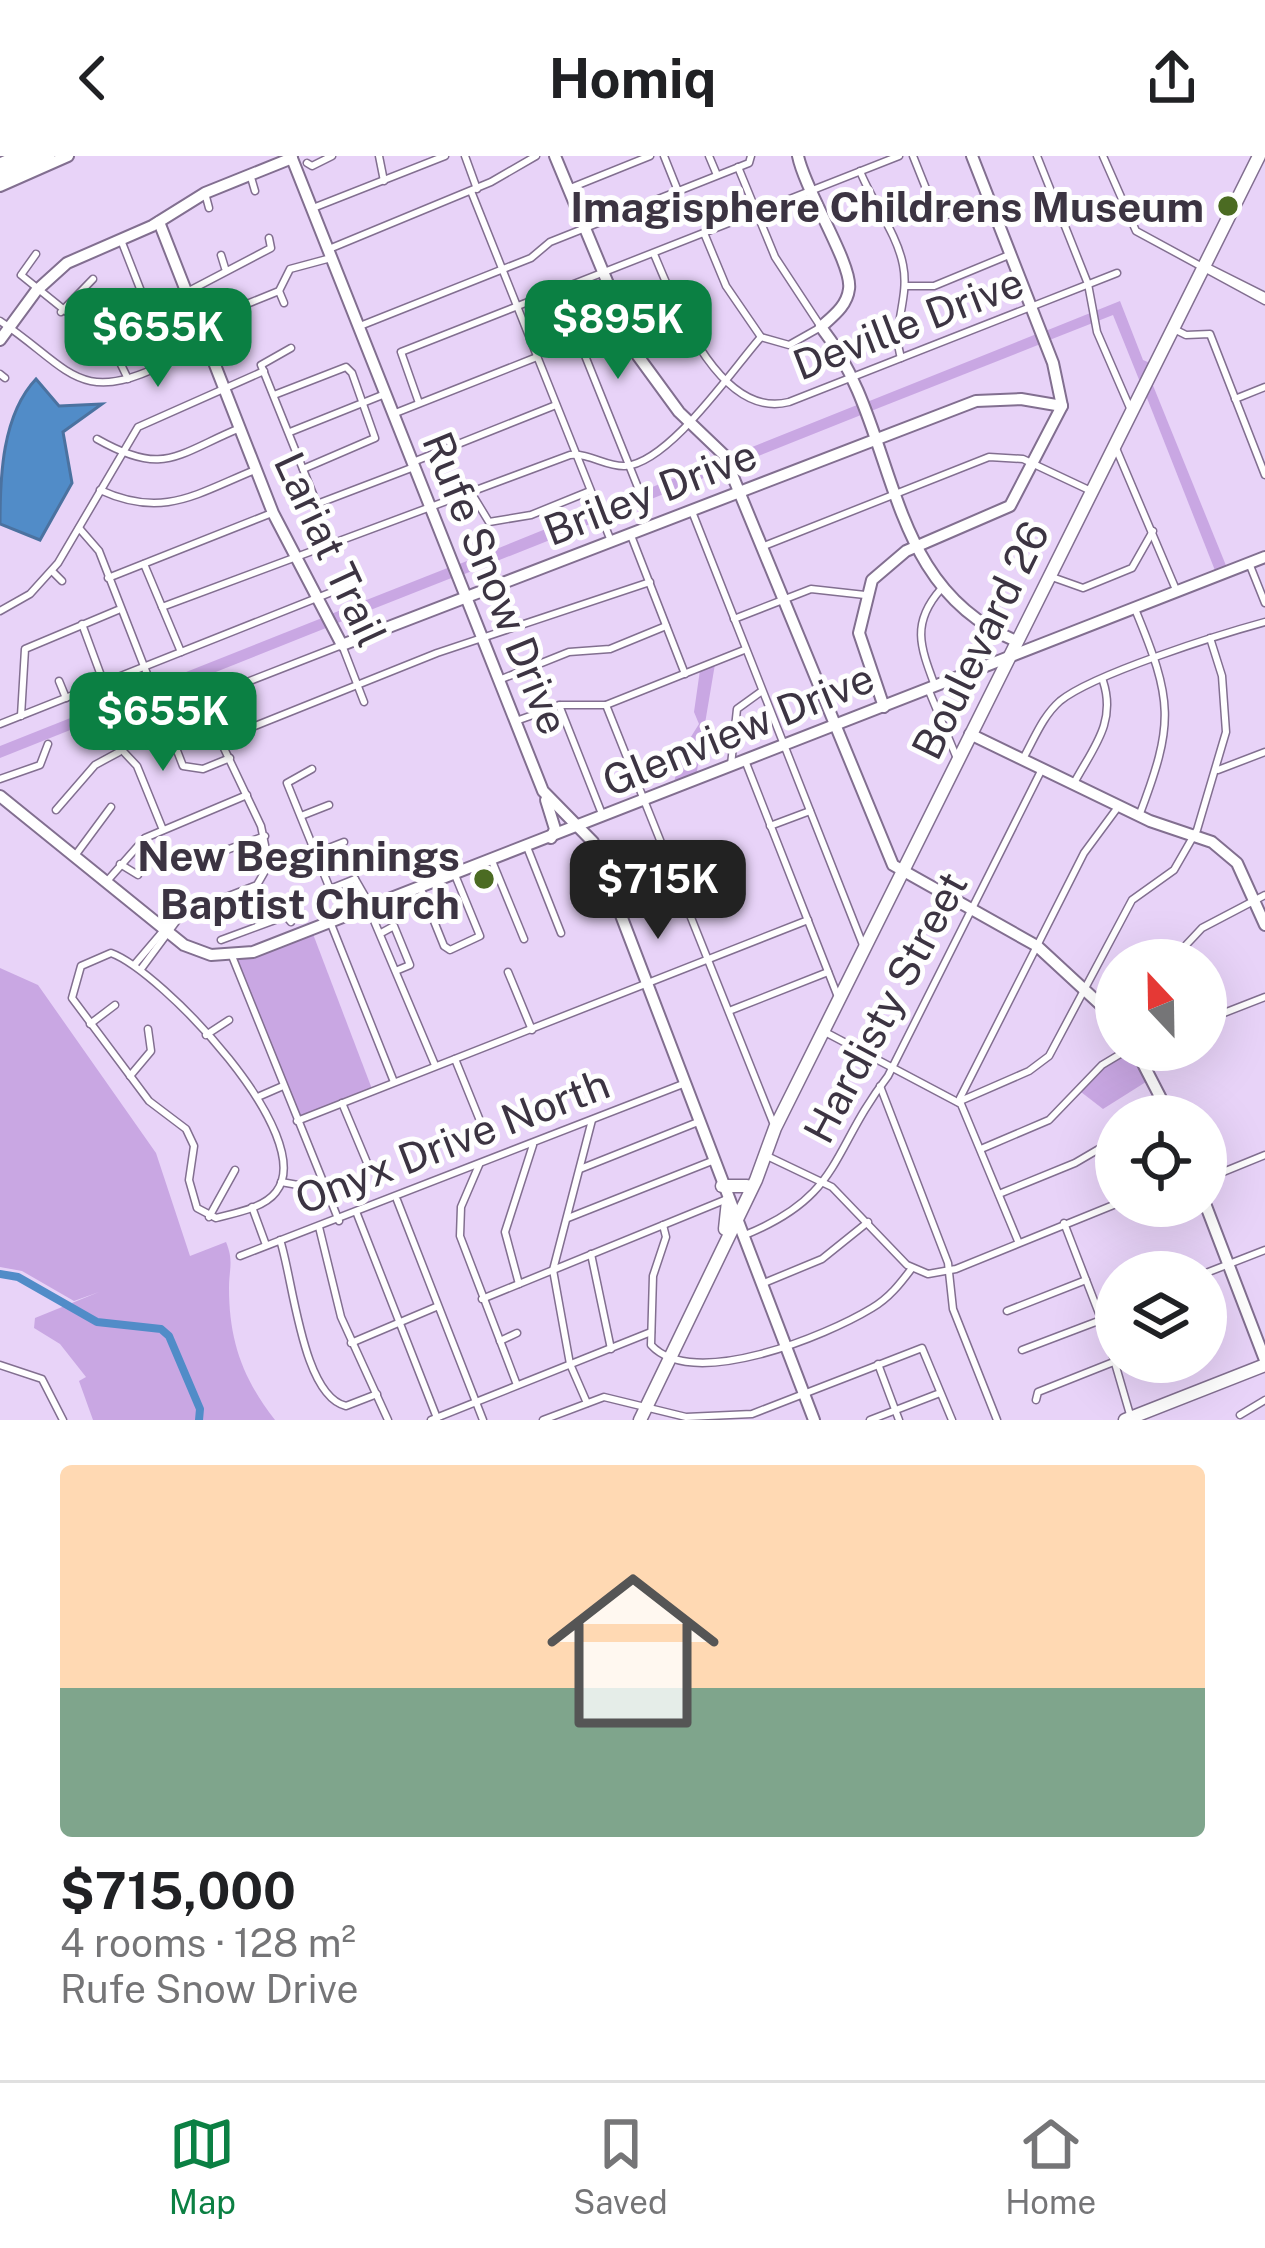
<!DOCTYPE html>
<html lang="en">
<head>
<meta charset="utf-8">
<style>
	:root { --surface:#fff; --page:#f2f2f2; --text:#202124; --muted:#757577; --line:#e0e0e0; --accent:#0b8043 }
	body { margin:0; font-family:"Public Sans",sans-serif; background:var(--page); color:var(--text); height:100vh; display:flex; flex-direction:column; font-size:45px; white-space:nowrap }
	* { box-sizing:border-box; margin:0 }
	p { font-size:39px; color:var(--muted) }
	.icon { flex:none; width:66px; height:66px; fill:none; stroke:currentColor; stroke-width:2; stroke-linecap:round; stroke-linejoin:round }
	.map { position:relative; height:1264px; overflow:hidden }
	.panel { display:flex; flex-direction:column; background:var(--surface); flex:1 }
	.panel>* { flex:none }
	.needle { width:78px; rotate:338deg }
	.buttons { position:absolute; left:1095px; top:783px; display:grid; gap:24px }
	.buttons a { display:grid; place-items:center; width:132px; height:132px; border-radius:50%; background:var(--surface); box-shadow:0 12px 48px #0002; font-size:60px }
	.price { position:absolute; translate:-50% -102px; padding:0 27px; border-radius:24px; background:var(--accent); color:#fff; font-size:39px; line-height:78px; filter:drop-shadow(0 3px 6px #0008) }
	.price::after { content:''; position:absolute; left:50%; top:72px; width:36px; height:27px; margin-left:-18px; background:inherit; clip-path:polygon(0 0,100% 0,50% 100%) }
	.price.active { background:#222; color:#fff }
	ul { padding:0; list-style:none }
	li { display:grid; align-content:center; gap:24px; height:636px; padding:0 60px }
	li span { display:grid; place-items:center; height:372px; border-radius:12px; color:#555 }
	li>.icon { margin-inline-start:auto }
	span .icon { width:216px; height:216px; fill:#fffc; stroke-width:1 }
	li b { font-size:51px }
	header { display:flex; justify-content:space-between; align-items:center; height:156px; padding:0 60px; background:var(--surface); font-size:54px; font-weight:700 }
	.tab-bar { display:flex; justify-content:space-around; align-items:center; height:168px; border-top:3px solid var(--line); background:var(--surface); font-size:33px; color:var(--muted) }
	.tab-bar a { display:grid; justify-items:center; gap:6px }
	.tab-bar .active { color:var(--accent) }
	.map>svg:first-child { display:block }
	.green { fill:#c9a7e3 }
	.water { fill:#518cc8; stroke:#4b72a0; stroke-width:3 }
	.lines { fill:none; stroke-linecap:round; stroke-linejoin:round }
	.river { stroke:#518cc8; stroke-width:8 }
	.street-casing { stroke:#826f90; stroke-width:9 }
	.secondary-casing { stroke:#826f90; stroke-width:14 }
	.primary-casing { stroke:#826f90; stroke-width:15 }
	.highway-casing { stroke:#826f90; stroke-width:18 }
	.street { stroke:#fff; stroke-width:6 }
	.secondary { stroke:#fff; stroke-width:10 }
	.primary { stroke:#fff; stroke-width:12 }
	.highway { stroke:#fff; stroke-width:15 }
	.poi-dot { fill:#4b6b22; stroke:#fefefe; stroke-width:4.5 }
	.labels { text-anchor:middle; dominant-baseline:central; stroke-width:10; stroke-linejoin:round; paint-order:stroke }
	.poi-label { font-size:42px; font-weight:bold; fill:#3c3442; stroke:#fefefe; text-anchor:end }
	.street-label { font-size:42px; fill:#3c3442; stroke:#fefefe }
</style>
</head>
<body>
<header><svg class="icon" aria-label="back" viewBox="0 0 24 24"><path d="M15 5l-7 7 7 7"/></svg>Homiq<svg class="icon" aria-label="share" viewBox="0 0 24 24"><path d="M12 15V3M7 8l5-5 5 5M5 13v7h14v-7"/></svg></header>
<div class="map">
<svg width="1265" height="1264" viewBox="0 0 1265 1264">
	<rect width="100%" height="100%" fill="#e8d3f8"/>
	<g class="green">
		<polygon points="1120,145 1143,204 1150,207 1140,226 1113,159 1047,185 1043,176"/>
		<polygon points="1039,177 1043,187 866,257 862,248"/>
		<polygon points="1152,227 1227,412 1216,417 1145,237"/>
		<polygon points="857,249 861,259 731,311 727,301"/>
		<polygon points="722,303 726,313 604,362 600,352"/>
		<polygon points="595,353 600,364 462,419 457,409"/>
		<polygon points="450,411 454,421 335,468 331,458"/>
		<polygon points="327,460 331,470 0,602 0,590"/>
		<polygon points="715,508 696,621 674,626 682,595 699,568 694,556 700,514"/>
		<polygon points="313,778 372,933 297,962 243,830 237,802"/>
		<path d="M 0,812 L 38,829 L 156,997 L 190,1100 L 226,1086 C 234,1105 229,1113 229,1132 C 229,1185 243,1223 275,1264 L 93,1264 L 79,1225 L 86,1221 L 60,1188 L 34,1172 L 35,1162 L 99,1136 L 74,1145 L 22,1115 L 0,1111 Z"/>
		<polygon points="1134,894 1149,924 1103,953 1081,936 1105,910"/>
	</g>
	<path class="water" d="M 36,223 L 59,250 L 102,248 L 63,276 L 72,327 L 40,384 L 0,368 C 0,321 2,259 36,223 Z"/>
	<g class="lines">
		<polyline class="river" points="0,1118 18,1121 97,1166 161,1173 169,1180 200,1253 199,1264"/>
		<defs>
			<g id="street">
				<polyline points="379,0 384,25"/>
				<polyline points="465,0 477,33"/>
				<polyline points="664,0 678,35"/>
				<polyline points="709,0 717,19"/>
				<polyline points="913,0 933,50 943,60 991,48"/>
				<polyline points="1037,0 1088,128 1097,176 1130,252"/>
				<polyline points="1103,0 1136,75 1265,145"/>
				<polyline points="307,7 312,10 332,0"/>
				<path d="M 860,15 C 872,46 897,77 903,109 C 910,143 891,170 901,202"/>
				<polyline points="250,18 255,35"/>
				<polyline points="568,33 650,0"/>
				<polyline points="471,35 611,385"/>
				<polyline points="205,37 209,52"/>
				<polyline points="313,52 445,0"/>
				<polyline points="704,77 726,130 761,181 789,189 821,171 775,101 738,11"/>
				<polyline points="329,93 491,26 536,0"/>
				<polyline points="36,98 21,119 114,194 128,223"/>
				<path d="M 654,98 C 675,148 720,264 789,246 L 1117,117"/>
				<polyline points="221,99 225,112"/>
				<polyline points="1207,111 1265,140"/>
				<polyline points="905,130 934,130 1009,99"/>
				<polyline points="279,135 284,147"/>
				<polyline points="559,135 639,334"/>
				<polyline points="187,136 271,92 269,82"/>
				<polyline points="61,156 93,123"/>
				<polyline points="243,164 242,150 279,135 290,113 331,102"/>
				<path d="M 0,165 C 69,211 78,251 164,208 L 166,199 L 121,84"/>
				<polyline points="360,170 531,102 550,86 749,7 751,0"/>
				<polyline points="1176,174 1186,179 1210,178 1265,319"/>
				<polyline points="98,181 108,167"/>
				<polyline points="291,192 261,209 317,348 414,311"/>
				<polyline points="0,218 5,222"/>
				<polyline points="274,239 346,211 352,217 375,282 303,313"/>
				<polyline points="1235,243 1265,231"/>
				<polyline points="419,247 401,196 899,0"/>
				<polyline points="393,258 537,201"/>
				<polyline points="290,276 385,238"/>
				<path d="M 97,283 C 164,321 175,299 240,272"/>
				<polyline points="1115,290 1177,436"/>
				<polyline points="413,306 556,249"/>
				<path d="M 100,334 C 163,363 196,338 255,314"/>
				<polyline points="472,338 489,366 531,359 590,335"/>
				<polyline points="693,358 863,789"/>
				<polyline points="79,372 99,395 183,610 203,613 230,602"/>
				<polyline points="630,377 685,518"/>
				<polyline points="764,390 989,301 1023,303 1091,335"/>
				<polyline points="1249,407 1265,447"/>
				<polyline points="144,408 181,496"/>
				<polyline points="52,415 62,425"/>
				<polyline points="1052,421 1083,432 1132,412 1153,375"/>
				<polyline points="108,422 272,357"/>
				<path d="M 162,451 L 570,299 C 590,297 606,311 625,310 C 669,307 732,214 761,181"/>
				<path d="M 1135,453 C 1173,545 1175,566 1139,660"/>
				<polyline points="0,455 30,438 58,407 138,271 264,215"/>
				<polyline points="734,463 811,433 865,439"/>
				<polyline points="499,524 569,496 610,493 666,470"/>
				<polyline points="59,525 66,542"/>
				<path d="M 935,530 C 920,490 911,467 941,433"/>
				<polyline points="929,535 956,600"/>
				<polyline points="559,549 602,658"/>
				<polyline points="606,549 774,969"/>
				<polyline points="21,560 25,493 118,454"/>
				<polyline points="516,565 561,549 606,549 744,494"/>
				<polyline points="0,568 357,426"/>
				<polyline points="220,584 437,497 650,426"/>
				<polyline points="121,593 137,610 163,674"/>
				<path d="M 1024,601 C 1035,581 1043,560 1060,545 C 1093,518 1221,478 1265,466"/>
				<polyline points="746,607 838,841"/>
				<polyline points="731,609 737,553 762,535"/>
				<polyline points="312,613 287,627 330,733 355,723"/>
				<polyline points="1218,614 1265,596"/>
				<polyline points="0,623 40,609 48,588"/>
				<path d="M 1073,629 C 1092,593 1117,567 1103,525"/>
				<polyline points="56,654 95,609 119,596 124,582 82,468"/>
				<polyline points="301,660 329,649"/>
				<polyline points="770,670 810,655"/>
				<polyline points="527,691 561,777"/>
				<polyline points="316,697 344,686"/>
				<polyline points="74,701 111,651"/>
				<polyline points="492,705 524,783"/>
				<polyline points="120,708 138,719"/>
				<polyline points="185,709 265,680"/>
				<polyline points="355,723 370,749"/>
				<polyline points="108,724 145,682 247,639"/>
				<polyline points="421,733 444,790 450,794 480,780 455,719"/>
				<polyline points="170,745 185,756"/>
				<polyline points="369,753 435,909"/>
				<polyline points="331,768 394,926"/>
				<polyline points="383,776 394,770 410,809 398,814"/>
				<polyline points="221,784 286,760 291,766"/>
				<path d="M 111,797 C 161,815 320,981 276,1036 C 264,1052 235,1057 216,1062 L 197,1052 L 189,1024 L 194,990 L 186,973 L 149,945 L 72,842 L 81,810 Z"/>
				<polyline points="232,800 339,1065"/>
				<polyline points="1172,804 1202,772 1265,739"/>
				<polyline points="135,808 175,761 257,729 269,708 261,670 201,544 342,489 364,546"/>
				<polyline points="141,813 178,763"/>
				<polyline points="508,816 532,874"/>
				<polyline points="729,855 828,816"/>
				<polyline points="1206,864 1265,841"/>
				<polyline points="90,868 115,849"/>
				<polyline points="825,876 961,948 1018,1085"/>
				<polyline points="206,879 229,864"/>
				<polyline points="455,903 485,977"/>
				<polyline points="130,920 151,895 148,873"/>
				<polyline points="880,930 948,1107 953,1153 997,1264"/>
				<polyline points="260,940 283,930"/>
				<polyline points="960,942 1084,697 1118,651"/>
				<polyline points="958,946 1029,915 1049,900 1132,744 1174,714 1197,674 1226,576 1222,520 1210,482"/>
				<polyline points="342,947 368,1009"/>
				<polyline points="297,965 808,764"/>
				<polyline points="981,993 1049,964 1102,909 1127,894"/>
				<polyline points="767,1000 832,1031 907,1109 928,1118 956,1113 1116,1048"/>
				<polyline points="479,1009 461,1051 460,1080 517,1229"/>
				<polyline points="580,1013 698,966"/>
				<polyline points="1206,1023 1265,999"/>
				<polyline points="281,1026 298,1029"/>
				<polyline points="999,1038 1075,1007 1116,983"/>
				<polyline points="397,1044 483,1264"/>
				<polyline points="252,1051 266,1089"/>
				<polyline points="357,1058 437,1262"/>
				<polyline points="209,1061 235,1014"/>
				<polyline points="568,1062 712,1005"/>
				<polyline points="1064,1067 1105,1173 1131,1262"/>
				<path d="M 663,1069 L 666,1081 L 653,1120 L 651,1189 C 693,1235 826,1180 872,1152 C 889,1142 900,1128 912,1112"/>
				<polyline points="319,1071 341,1161 388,1264"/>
				<path d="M 745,1079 C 843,1039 830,995 888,920 L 1041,615"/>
				<path d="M 280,1084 C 293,1122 302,1240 346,1250 L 377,1238"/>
				<polyline points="591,1098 611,1193"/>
				<polyline points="240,1100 683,928"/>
				<polyline points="1206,1117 1265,1094"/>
				<polyline points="764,1127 822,1103 868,1066"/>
				<polyline points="519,1128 505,1076 533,989"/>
				<polyline points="482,1143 727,1043"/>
				<polyline points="1007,1155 1086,1124"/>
				<polyline points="500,1185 517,1177"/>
				<polyline points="351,1187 436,1151"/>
				<polyline points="1022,1194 1101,1164"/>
				<polyline points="878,1208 899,1264"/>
				<polyline points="0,1209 42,1223 63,1264"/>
				<polyline points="1036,1244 1038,1236 1111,1207"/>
				<polyline points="587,1247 570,1208 553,1114 592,964"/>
				<polyline points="1240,1259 1265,1244"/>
				<polyline points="431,1264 651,1176"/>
				<polyline points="543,1264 604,1241 686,1261 752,1258 922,1192 952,1264"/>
				<polyline points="870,1264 940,1237"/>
			</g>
			<g id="secondary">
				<polyline points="291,0 543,635 593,686 814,1264"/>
				<polyline points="555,0 638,200 679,256 724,299 893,709 1037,790 1116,863"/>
				<path d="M 798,0 C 805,35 853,109 849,133 C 847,150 833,160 821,171 C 901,273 879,428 1016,485"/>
				<polyline points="0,30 68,0"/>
				<polyline points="159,66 273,357 342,489 976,245 1021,243 1062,250"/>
				<polyline points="0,184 36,135 67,107 152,70 205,37 292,2"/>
				<polyline points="884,551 859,477 872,424 906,395 1010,350 1062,250 1053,207 972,0"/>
				<polyline points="970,578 1150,665 1212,686 1237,707 1265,769"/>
				<polyline points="0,640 184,789 211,799 253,796 1265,401"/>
				<polyline points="546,644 555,673 551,682"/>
				<polyline points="1136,894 1170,960"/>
				<polyline points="1206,1050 1265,1204"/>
			</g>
			<g id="primary">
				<polyline points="722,1030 747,1030"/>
				<polyline points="725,1073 728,1045"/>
				<polyline points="640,1264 756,1024 775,972 1259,0"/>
				<polyline points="1125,1264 1265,1209"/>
			</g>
			<g id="highway">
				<polyline points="0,10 24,0"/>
				<polyline points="0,22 47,0"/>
			</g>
		</defs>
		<use href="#street" class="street-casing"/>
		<use href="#secondary" class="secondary-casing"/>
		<use href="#primary" class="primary-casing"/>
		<use href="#highway" class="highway-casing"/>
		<use href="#street" class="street"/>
		<use href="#secondary" class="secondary"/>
		<use href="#primary" class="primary"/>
		<use href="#highway" class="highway"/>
	</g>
	<g class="poi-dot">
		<circle cx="1228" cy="50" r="12"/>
		<circle cx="484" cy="723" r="12"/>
	</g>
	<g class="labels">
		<g class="poi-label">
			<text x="1204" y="50">Imagisphere Childrens Museum</text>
			<text x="460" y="699">New Beginnings<tspan x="460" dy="48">Baptist Church</tspan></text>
		</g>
		<g class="street-label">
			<text transform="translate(908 167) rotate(-21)">Deville Drive</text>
			<text transform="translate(650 336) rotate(-21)">Briley Drive</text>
			<text transform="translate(331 393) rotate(65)">Lariat Trail</text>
			<text transform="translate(496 427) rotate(68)">Rufe Snow Drive</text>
			<text transform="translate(980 484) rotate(-64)">Boulevard 26</text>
			<text transform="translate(738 573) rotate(-22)">Glenview Drive</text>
			<text transform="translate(885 851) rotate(-62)">Hardisty Street</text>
			<text transform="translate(452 985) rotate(-21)">Onyx Drive North</text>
		</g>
	</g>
</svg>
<div class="buttons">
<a><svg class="needle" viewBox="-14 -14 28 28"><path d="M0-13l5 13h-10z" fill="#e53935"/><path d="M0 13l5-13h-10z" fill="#757577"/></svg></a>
<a><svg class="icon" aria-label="locate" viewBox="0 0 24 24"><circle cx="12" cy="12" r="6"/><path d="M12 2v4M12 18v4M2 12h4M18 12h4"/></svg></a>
<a><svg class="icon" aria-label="layers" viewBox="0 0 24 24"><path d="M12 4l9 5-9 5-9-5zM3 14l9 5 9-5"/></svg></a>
</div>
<b class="price" style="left:618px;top:226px">$895K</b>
<b class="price" style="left:158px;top:234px">$655K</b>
<b class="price" style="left:163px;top:618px">$655K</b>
<b class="price active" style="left:658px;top:786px">$715K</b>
</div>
<section class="panel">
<ul>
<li><span style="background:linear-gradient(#ffd9b3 60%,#7fa58c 0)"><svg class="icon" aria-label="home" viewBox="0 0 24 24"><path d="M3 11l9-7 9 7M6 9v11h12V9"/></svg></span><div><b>$715,000</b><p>4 rooms · 128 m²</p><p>Rufe Snow Drive</p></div></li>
</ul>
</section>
<nav class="tab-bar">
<a class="active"><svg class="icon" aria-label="map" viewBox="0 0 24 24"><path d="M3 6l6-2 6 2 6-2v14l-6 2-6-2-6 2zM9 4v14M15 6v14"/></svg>Map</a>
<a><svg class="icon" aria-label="saved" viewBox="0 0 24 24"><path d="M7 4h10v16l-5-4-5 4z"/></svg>Saved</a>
<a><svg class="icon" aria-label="home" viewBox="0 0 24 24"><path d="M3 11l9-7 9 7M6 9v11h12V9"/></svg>Home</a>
</nav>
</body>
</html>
